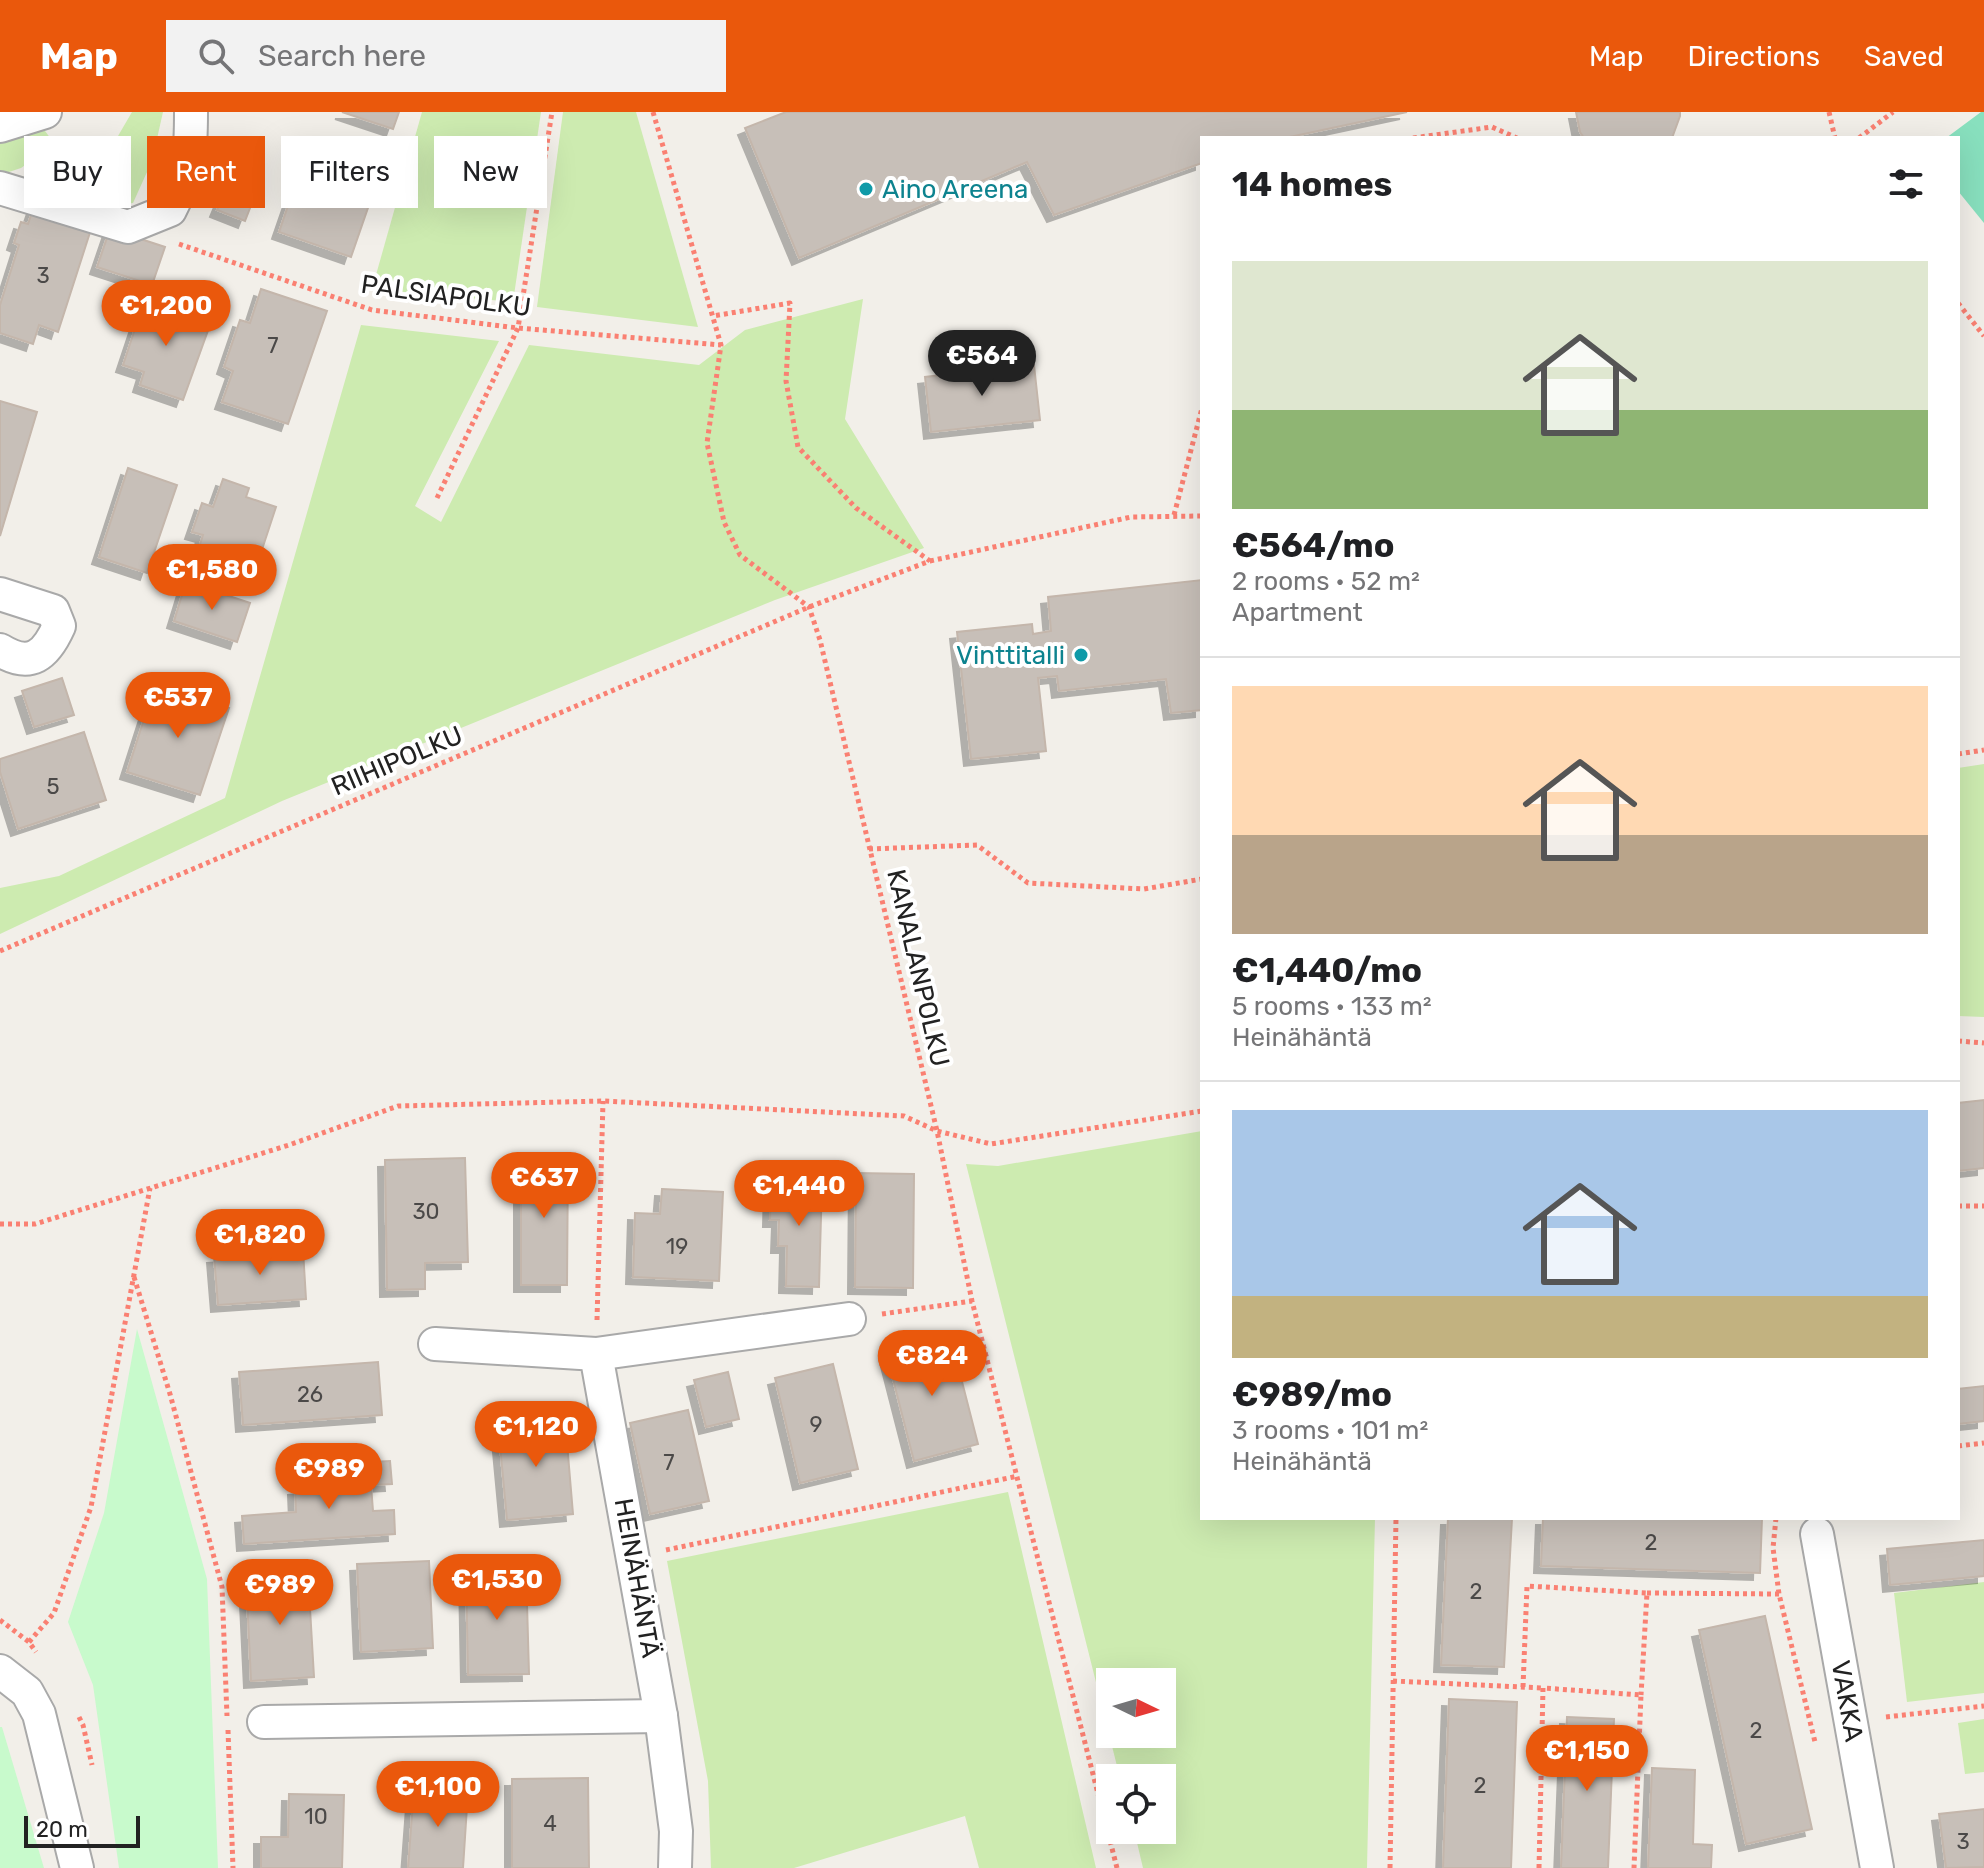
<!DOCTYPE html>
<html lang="en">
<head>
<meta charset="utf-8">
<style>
	:root { --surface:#fff; --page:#f2f2f2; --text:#202124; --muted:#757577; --line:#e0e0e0; --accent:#ea580c }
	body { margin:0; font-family:Rubik,sans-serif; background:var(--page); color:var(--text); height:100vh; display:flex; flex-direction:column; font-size:30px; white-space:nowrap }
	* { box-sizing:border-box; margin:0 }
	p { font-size:26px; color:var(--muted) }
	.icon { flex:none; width:44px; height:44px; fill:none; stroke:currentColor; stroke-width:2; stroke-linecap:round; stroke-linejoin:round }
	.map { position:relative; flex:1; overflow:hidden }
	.details { position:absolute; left:1200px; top:24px; width:760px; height:1384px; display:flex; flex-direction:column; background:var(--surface); border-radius:0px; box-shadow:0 8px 32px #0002 }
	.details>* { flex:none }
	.hud { position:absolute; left:24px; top:24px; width:760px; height:72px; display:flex; gap:16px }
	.needle { width:52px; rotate:95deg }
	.fabs { position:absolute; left:1096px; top:1556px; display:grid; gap:16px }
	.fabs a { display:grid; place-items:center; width:80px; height:80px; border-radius:0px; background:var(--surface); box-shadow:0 8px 32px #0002; font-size:40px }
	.scale { position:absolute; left:24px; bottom:20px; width:116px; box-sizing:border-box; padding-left:8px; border:4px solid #222; border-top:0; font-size:22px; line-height:28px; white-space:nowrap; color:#222; -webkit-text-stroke:6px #fff; paint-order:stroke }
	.price { position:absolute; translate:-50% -68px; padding:0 18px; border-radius:28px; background:var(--accent); color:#fff; font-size:26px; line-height:52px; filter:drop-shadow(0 2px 4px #0008) }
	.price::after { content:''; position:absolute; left:50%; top:48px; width:24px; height:18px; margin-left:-12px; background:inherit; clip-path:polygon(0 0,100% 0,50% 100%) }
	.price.on { background:#222; color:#fff }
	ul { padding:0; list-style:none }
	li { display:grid; align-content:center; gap:16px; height:424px; padding:0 32px }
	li+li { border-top:2px solid var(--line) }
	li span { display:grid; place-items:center; height:248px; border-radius:0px; color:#555 }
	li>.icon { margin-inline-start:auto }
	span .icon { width:144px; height:144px; fill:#fffc; stroke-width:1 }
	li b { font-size:34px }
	h2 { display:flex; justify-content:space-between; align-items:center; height:96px; padding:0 32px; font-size:34px }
	.tag { padding:0 28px; border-radius:0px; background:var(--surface); box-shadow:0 8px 32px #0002; font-size:28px; line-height:72px }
	.tag.on { background:var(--accent); color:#fff }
	header { display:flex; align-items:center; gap:48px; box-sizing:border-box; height:112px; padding:0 40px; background:var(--accent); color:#fff }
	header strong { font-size:38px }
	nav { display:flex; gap:44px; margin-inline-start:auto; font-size:28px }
	.search { width:560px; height:72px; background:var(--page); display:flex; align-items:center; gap:20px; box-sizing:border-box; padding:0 28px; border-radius:0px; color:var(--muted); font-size:30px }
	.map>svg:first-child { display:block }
	.grass { fill:#cdebb0; fill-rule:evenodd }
	.park { fill:#c8facc }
	.pitch { fill:#88e0be }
	.building { fill:#c7bfb8; stroke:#c4b6ab; stroke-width:2; filter:url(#shadow) }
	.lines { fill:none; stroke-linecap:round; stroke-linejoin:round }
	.minor-casing { stroke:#a9a9a9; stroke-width:36 }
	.path { stroke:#fa8072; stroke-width:5; stroke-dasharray:4 4; stroke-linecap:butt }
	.minor { stroke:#fff; stroke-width:32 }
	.culture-dot { fill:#0f9aa8; stroke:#fff; stroke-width:3 }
	.labels { text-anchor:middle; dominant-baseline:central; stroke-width:8; stroke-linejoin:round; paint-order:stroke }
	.number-label { font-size:22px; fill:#4b4948 }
	.culture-label { font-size:26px; fill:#0d838f; stroke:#fff; text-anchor:start }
	.street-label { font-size:26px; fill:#222; stroke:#fff }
</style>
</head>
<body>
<header>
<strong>Map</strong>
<div class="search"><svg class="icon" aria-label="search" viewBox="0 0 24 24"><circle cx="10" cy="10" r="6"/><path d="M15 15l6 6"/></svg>Search here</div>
<nav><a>Map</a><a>Directions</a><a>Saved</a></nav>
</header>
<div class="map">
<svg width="1984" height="1756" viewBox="0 0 1984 1756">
	<defs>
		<filter id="shadow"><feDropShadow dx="-7" dy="7" stdDeviation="0" flood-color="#0004"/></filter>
	</defs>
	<rect width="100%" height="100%" fill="#f2efe9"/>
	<g class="grass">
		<polygon points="132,0 163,0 152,49 133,91 117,93 101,91 90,78 88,48 103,31 118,24"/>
		<polygon points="422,0 541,0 513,190 372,177"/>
		<polygon points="563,0 636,0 698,215 537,195"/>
		<polygon points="34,18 45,19 51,27 47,38 21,56 0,63 0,30"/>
		<polygon points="863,187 845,307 924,436 775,488 282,689 0,822 0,776 59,764 225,686 361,213 499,229 415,394 441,410 529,233 699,253 745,218"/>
		<polygon points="1984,652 1984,905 1958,904 1958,656"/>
		<path d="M 1202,1019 L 1202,1406 L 1375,1406 L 1367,1756 L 1143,1756 L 1134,1718 L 1162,1718 L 1162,1666 L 1120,1666 L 966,1052 L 998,1054 ZM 1110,1570 L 1162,1570 L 1162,1622 L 1110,1622 Z"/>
		<polygon points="1008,1380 1096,1756 979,1756 965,1704 794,1756 711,1756 708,1669 667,1449"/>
		<polygon points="1984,1470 1984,1581 1907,1590 1894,1481"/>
		<polygon points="1984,1607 1984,1660 1965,1662 1958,1611"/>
	</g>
	<g class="park">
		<polygon points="137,1217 207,1467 218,1756 119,1756 93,1573 68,1510 104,1401"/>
		<polygon points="0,1615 2,1615 44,1756 0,1756"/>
	</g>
	<polygon class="pitch" points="1981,0 1984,0 1984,111 1958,79 1958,26 1946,26"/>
	<g class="building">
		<polygon points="342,0 399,0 393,17"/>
		<polygon points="786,0 1407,0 1285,26 1202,26 1202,51 1054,103 1027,50 799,146 745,16"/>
		<polygon points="1576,0 1680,0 1680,4 1672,26 1584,26 1580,20"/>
		<polygon points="308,36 380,61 351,145 279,120"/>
		<polygon points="235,55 262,65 245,109 217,98"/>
		<polygon points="36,89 94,108 58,220 39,213 33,232 0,221 0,193 19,133 14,131 21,110 28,112"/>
		<polygon points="110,117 165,135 152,173 97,155"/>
		<polygon points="261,177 327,199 288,312 222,290 233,259 224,255 240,208 250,211"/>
		<polygon points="145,187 211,210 183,288 140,273 144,260 123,253"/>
		<polygon points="1034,253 1040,308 931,320 925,265"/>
		<polygon points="0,289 37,300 0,424"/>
		<polygon points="128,356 177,373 147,461 99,445"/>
		<polygon points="223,367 249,376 246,385 276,395 251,471 236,467 233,476 214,470 216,465 192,457 203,423 192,420 202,391 213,395"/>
		<polygon points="1202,468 1202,598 1171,601 1166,567 1059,579 1057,564 1038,566 1046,639 971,647 957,520 1032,512 1033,522 1051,519 1048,485"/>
		<polygon points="186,470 250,491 237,530 174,509"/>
		<polygon points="62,566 74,603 34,615 22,579"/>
		<polygon points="155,573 229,596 200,683 127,660"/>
		<polygon points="84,620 106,688 18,717 0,660 0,647"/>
		<polygon points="1984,988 1984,1056 1958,1059 1958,991"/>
		<polygon points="521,1042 568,1043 567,1173 521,1173"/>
		<polygon points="465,1046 468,1150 425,1151 425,1177 387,1178 385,1048"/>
		<polygon points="856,1061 914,1062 913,1176 855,1175"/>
		<polygon points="771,1068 822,1069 819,1175 786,1174 787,1134 778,1134 779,1108 770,1108"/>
		<polygon points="662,1077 723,1080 719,1169 633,1165 635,1101 660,1102"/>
		<polygon points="303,1138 306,1187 218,1193 214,1144"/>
		<polygon points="950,1223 978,1332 914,1349 886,1240"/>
		<polygon points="378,1250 382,1303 243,1313 239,1260"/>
		<polygon points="833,1252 858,1357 800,1371 775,1266"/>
		<polygon points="728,1260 739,1307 706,1315 694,1268"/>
		<polygon points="1984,1274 1984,1309 1958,1312 1958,1277"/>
		<polygon points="688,1298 709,1389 650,1402 630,1311"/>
		<polygon points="565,1307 573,1402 507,1408 498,1312"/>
		<polygon points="390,1349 392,1372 371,1373 373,1399 394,1398 395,1422 244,1432 242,1404 296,1400 295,1376 353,1372 352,1351"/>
		<polygon points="1448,1406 1512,1406 1504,1555 1441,1553"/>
		<polygon points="1543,1406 1762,1406 1760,1461 1541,1454"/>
		<polygon points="1984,1428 1984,1464 1890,1473 1887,1437"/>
		<polygon points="429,1449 433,1536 361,1540 357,1452"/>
		<polygon points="526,1456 529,1562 468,1563 466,1457"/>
		<polygon points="308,1462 314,1565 251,1569 246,1465"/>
		<polygon points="1765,1504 1812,1717 1746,1732 1699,1518"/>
		<polygon points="1449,1587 1517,1590 1511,1756 1443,1756"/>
		<polygon points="1567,1605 1614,1607 1608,1756 1561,1756"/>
		<polygon points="1652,1656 1695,1658 1693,1732 1712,1733 1711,1756 1648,1756"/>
		<polygon points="588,1666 589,1756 512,1756 512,1667"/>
		<polygon points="414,1676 468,1679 463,1756 408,1756"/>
		<polygon points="289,1682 344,1683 342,1756 261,1756 261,1725 288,1725"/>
		<polygon points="1984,1697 1984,1755 1946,1756 1939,1702"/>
	</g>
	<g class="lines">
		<defs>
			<g id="minor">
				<polyline points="0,14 45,0"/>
				<path d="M 0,76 L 128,115 L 170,98 C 190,60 191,42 191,0"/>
				<path d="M 0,482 L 53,499 L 59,514 C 46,543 31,557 0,538"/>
				<polyline points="435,1232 596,1242 661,1604 676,1719 675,1756"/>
				<polyline points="596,1242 849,1207"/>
				<polyline points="1817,1422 1877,1756"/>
				<polyline points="0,1559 27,1580 39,1602 77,1756"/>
				<polyline points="264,1610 661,1604"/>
			</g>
		</defs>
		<use href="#minor" class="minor-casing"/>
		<g class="path">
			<polyline points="653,0 721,233 707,331 724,410 740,443 809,495 820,528 937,1019 972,1189 1117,1756"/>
			<polyline points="1829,0 1835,26"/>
			<polyline points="1413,26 1492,15 1517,26"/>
			<polyline points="1859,26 1893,0"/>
			<polyline points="179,132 372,198 518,216 721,233"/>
			<polyline points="1958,191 1984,224"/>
			<polyline points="437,386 518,216 552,0"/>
			<polyline points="1174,403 1202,296"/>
			<polyline points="930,449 1131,405 1202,404"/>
			<polyline points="1958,642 1984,638"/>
			<polyline points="869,737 977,733 1028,771 1144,777 1202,767"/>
			<polyline points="0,839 809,495 930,449 856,396 798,335 786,269 790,191 713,204"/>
			<polyline points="1958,929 1984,931"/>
			<polyline points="1958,1094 1984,1094"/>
			<polyline points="0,1112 35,1112 289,1033 398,994 603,989 904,1004 937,1019 991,1032 1202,999"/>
			<polyline points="134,1165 170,1282 222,1475 227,1604"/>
			<polyline points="882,1202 972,1189"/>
			<polyline points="597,1208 603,989"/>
			<polyline points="1958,1334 1984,1331"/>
			<polyline points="1776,1406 1773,1436 1779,1482 1815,1630"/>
			<polyline points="666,1438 1018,1364"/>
			<polyline points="1647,1481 1779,1482"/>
			<polyline points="0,1508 29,1530 36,1540"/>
			<polyline points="29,1530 54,1501 91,1395 150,1076"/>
			<polyline points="1393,1569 1543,1576"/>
			<polyline points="1523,1575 1527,1474 1647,1481 1641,1583"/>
			<polyline points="79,1605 83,1613 92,1653"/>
			<polyline points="1886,1605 1984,1594"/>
			<polyline points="228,1618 233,1756"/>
			<polyline points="1390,1756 1396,1406"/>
			<polyline points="1539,1756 1543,1576 1641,1583 1634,1756"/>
		</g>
		<use href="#minor" class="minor"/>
	</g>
	<g class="culture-dot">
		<circle cx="866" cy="77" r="8"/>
		<circle cx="1081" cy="543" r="8"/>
	</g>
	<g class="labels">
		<g class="number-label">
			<text x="43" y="163">3</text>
			<text x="273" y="233">7</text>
			<text x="53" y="674">5</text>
			<text x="426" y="1099">30</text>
			<text x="677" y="1134">19</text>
			<text x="310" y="1282">26</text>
			<text x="816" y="1312">9</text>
			<text x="669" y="1350">7</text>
			<text x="1651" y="1430">2</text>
			<text x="1476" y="1479">2</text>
			<text x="1756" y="1618">2</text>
			<text x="1480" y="1673">2</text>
			<text x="316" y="1704">10</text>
			<text x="550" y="1711">4</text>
			<text x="1963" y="1729">3</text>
		</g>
		<g class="culture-label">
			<text x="882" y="77">Aino Areena</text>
			<text x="1065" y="543" text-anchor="end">Vinttitalli</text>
		</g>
		<g class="street-label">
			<text transform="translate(446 184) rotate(8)">PALSIAPOLKU</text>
			<text transform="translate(397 649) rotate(-23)">RIIHIPOLKU</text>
			<text transform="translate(918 856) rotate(77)">KANALANPOLKU</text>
			<text transform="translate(637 1466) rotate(80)">HEINÄHÄNTÄ</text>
			<text transform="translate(1847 1589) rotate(80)">VAKKA</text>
		</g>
	</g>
</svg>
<div class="fabs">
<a><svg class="needle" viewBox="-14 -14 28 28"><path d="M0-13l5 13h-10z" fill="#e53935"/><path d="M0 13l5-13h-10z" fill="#757577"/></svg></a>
<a><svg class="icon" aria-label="locate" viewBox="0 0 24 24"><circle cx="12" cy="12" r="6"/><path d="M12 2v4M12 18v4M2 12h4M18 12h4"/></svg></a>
</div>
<div class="scale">20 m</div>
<b class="price" style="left:166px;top:236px">€1,200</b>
<b class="price on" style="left:982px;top:286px">€564</b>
<b class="price" style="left:212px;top:500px">€1,580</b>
<b class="price" style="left:178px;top:628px">€537</b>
<b class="price" style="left:544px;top:1108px">€637</b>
<b class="price" style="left:799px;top:1116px">€1,440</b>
<b class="price" style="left:260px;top:1165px">€1,820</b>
<b class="price" style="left:932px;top:1286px">€824</b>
<b class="price" style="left:536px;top:1357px">€1,120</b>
<b class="price" style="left:329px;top:1399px">€989</b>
<b class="price" style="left:497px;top:1510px">€1,530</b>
<b class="price" style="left:280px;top:1515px">€989</b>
<b class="price" style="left:1587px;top:1681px">€1,150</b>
<b class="price" style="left:438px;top:1717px">€1,100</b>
<div class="hud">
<a class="tag">Buy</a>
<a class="tag on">Rent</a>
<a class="tag">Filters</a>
<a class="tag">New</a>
</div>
<section class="details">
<h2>14 homes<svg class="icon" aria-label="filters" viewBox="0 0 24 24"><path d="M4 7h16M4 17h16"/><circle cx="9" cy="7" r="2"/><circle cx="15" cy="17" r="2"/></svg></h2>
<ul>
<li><span style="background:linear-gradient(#dfe7d0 60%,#8fb573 0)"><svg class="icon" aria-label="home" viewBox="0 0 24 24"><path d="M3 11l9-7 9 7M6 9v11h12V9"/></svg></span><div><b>€564/mo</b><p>2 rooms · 52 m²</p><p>Apartment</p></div></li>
<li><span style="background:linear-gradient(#ffd9b3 60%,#b9a48a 0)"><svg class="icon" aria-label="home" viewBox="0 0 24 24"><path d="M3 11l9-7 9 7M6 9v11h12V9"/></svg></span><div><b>€1,440/mo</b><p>5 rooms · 133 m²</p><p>Heinähäntä</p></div></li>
<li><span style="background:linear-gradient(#a9c7e8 75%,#c2b280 0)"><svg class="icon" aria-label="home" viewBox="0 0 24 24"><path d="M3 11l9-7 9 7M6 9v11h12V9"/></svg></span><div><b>€989/mo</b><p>3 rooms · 101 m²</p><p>Heinähäntä</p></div></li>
</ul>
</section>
</div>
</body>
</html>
